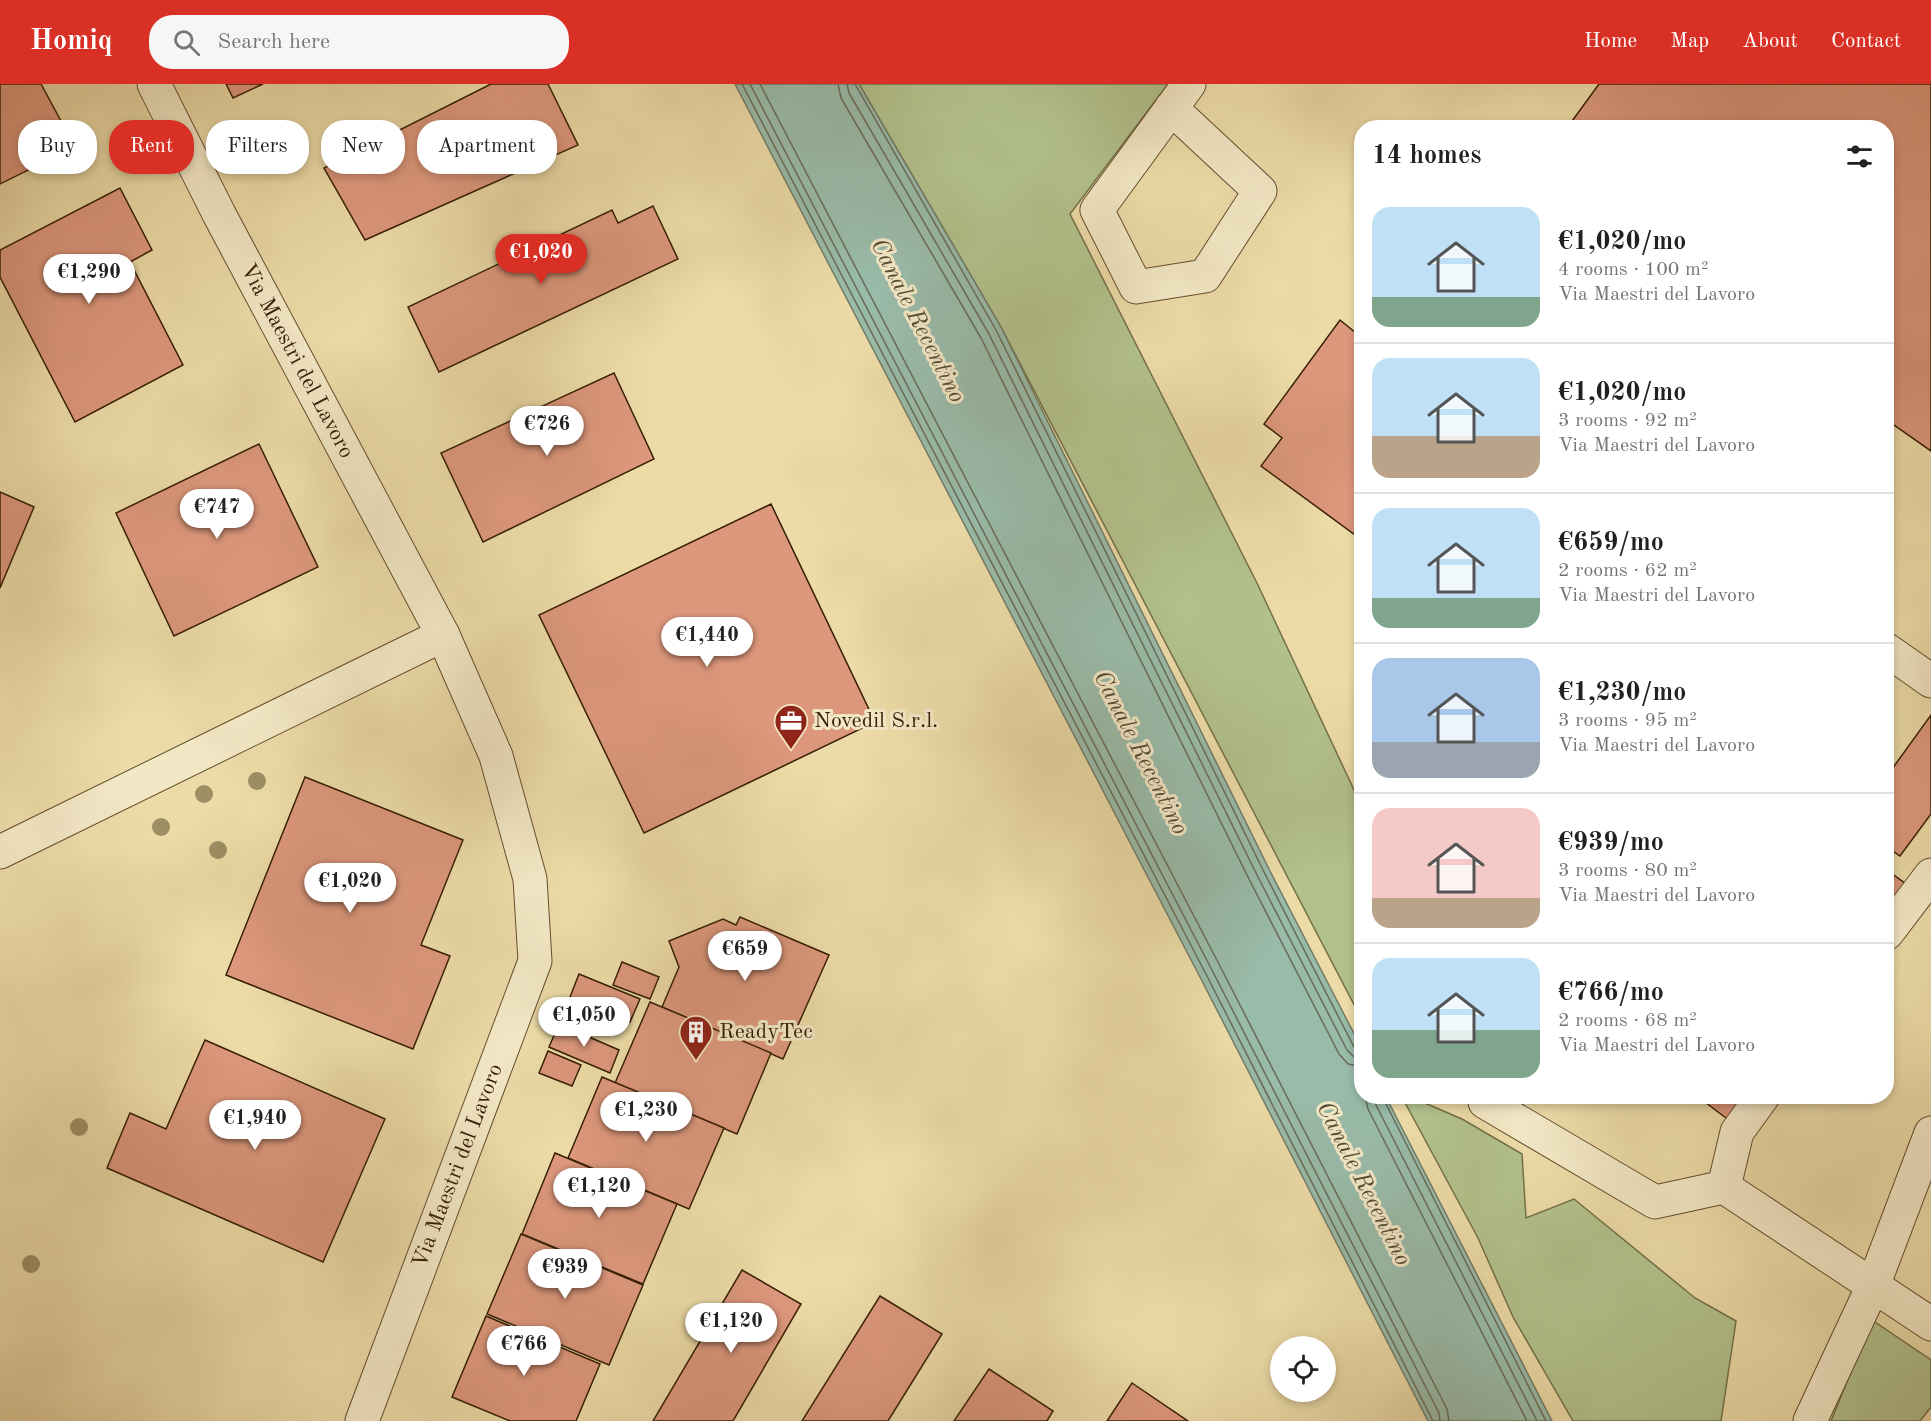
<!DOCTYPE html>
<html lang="en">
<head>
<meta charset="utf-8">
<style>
	:root { --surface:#fff; --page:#f6f6f6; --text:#202124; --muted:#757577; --line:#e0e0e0; --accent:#d93025 }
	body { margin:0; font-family:"Old Standard TT",serif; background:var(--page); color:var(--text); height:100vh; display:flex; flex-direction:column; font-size:22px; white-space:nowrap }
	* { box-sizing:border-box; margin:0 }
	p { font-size:20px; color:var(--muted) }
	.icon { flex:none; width:33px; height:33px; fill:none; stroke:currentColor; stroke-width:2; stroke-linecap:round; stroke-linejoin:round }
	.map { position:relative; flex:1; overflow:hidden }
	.panel { position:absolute; left:1354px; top:36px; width:540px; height:984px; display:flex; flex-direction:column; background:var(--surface); border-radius:24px; box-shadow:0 3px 9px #0003 }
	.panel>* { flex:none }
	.banner { position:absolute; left:18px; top:36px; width:570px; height:54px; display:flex; gap:12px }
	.controls { position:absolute; left:1270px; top:1252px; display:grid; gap:12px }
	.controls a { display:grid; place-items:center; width:66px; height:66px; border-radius:50%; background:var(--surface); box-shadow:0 3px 9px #0003; font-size:30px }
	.price { position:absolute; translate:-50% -51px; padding:0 14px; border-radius:21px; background:#fff; color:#222; font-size:20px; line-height:39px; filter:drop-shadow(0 2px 3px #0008) }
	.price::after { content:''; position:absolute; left:50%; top:36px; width:18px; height:14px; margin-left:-9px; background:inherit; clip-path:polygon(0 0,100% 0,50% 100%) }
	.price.on { background:var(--accent); color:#fff }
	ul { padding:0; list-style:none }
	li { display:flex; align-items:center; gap:18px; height:150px; padding:0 18px }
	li+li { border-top:2px solid var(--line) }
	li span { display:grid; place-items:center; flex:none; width:168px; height:120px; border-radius:18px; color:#555 }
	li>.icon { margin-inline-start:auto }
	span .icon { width:72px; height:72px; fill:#fffc; stroke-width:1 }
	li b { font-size:26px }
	h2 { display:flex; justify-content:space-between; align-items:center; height:72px; padding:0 18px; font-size:26px }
	.tag { padding:0 21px; border-radius:24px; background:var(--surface); box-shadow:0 3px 9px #0003; font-size:21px; line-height:54px }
	.tag.on { background:var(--accent); color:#fff }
	header { display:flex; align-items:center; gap:36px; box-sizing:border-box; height:84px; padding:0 30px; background:var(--accent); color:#fff }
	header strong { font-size:28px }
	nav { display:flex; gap:33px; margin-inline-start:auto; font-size:21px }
	.search { width:420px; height:54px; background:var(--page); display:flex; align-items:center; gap:15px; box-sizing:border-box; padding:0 21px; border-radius:24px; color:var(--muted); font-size:22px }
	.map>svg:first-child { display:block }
	.green { fill:#b2c18c; stroke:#747048; stroke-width:1.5 }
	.water { fill:#99bba9; stroke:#727c67; stroke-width:1.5 }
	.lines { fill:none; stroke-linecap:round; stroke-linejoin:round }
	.shore { stroke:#686c57; stroke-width:1.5 }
	.building { fill:#dc977c; stroke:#371e05; stroke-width:1.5 }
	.minor-casing { stroke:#644d2e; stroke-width:35 }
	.minor { stroke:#f3e8c6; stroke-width:33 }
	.tree { fill:#9d8e64 }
	.labels { text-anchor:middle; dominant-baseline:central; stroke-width:6; stroke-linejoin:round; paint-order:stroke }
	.street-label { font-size:22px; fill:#371e05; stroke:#f3e8c6 }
	.poi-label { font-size:22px; fill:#371e05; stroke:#f3e8c6; text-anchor:start }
	.water-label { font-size:24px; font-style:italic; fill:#544d36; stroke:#f3e8c6 }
</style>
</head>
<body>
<header>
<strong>Homiq</strong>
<div class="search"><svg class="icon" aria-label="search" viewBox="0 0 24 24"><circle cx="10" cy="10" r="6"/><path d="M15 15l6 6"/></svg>Search here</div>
<nav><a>Home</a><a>Map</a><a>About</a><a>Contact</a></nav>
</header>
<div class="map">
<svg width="1931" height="1337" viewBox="0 0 1931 1337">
	<rect width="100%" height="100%" fill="#ecdba7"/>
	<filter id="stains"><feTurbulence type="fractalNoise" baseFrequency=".00333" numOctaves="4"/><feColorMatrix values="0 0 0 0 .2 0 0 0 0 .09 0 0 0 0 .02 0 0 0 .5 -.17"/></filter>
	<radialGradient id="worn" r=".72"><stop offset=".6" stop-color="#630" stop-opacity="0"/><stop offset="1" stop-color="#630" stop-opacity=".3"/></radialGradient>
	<g class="green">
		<polygon points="859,0 1168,0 1070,130 1257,499 1362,723 1362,936 1001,243"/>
		<polygon points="1402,1013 1411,1013 1462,1035 1522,1070 1526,1134 1574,1115 1695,1214 1736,1237 1721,1337 1573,1337 1513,1233 1478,1154"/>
		<polygon points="1872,1236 1931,1276 1931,1323 1920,1337 1831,1337"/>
	</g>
	<polygon class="water" points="735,0 859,0 1001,243 1270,787 1362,965 1362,1012 1386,1013 1552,1337 1428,1337 1201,895"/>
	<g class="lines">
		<g class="shore">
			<polyline points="742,0 1207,892 1433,1337"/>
			<polyline points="750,0 1213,888 1439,1329 1440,1337"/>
			<polyline points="760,0 1221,884 1447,1325 1449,1337"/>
			<polyline points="838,0 841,14 981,254 1250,797 1339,970 1348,980 1362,983"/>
			<polyline points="847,0 849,9 989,250 1258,793 1347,966 1354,973 1362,974"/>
			<polyline points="855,0 996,246 1265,790 1354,963 1362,967"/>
			<polyline points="1365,1012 1368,1025 1527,1337"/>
			<polyline points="1374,1012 1376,1021 1537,1337"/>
			<polyline points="1382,1012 1546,1337"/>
		</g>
	</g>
	<g class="building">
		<polygon points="0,0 41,0 75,63 0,100"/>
		<polygon points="226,0 263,0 233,14"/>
		<polygon points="491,0 548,0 578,61 365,156 324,84"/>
		<polygon points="1599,0 1931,0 1931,367 1887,336 1887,44 1567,44"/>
		<polygon points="120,104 152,166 130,178 183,281 75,338 0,193 0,166"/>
		<polygon points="653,122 678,175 439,288 408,223 612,126 618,139"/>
		<polygon points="1340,236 1356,249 1362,240 1362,456 1261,382 1282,354 1264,340"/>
		<polygon points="614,289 654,375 483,458 441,369"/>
		<polygon points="259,360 318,483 174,552 116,429"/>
		<polygon points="0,408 34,423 0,504"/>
		<polygon points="771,420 875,638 644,749 539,531"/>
		<polygon points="1931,631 1931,730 1900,772 1887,763 1887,692"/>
		<polygon points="305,693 463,756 421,861 450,872 413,965 226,891"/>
		<polygon points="1887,786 1906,800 1887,825"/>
		<polygon points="740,833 829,871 783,975 662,923 679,883 669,857 723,835 736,841"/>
		<polygon points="622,878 659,893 650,915 613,901"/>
		<polygon points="579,890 640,915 630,938 570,913"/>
		<polygon points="650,918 771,969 737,1050 615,999"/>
		<polygon points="559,940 619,966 610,989 549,963"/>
		<polygon points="205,956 385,1035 323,1178 107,1084 130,1029 166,1045"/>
		<polygon points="548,967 581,981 572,1002 539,989"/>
		<polygon points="602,993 724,1044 689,1125 568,1074"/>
		<polygon points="1697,1012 1749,1012 1730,1037"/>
		<polygon points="555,1069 677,1120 643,1200 522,1150"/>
		<polygon points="521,1150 643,1201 609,1281 487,1230"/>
		<polygon points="742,1186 801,1220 733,1337 653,1337"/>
		<polygon points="880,1212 942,1250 888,1337 802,1337"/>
		<polygon points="486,1232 600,1280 576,1337 510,1337 452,1313"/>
		<polygon points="989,1285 1053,1327 1047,1337 954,1337"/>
		<polygon points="1132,1299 1188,1337 1107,1337"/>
	</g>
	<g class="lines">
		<defs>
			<g id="minor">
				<polyline points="154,0 219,130 443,551 496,672 530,795 535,877 362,1337"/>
				<polyline points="1171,24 1260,107 1205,192 1136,203 1097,126 1189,0"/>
				<polyline points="1887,566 1931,597"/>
				<polyline points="0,768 443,551"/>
				<polyline points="1887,849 1931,791"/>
				<polyline points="1763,1012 1737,1048 1724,1103 1931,1240"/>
				<polyline points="1485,1018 1655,1118 1724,1103"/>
				<polyline points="1810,1337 1873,1202 1931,1049"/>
			</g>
		</defs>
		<use href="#minor" class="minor-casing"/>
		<use href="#minor" class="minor"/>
	</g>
	<g class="tree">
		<circle cx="257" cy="697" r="9"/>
		<circle cx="204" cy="710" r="9"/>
		<circle cx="161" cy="743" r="9"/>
		<circle cx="218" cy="766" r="9"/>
		<circle cx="79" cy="1043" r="9"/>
		<circle cx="31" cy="1180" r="9"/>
	</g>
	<defs>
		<symbol id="office-pin" viewBox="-11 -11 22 30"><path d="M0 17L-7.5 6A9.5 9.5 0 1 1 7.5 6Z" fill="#8f2418" stroke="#f3e8c6"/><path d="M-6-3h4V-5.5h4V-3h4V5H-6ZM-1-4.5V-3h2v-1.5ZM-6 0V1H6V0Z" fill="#fff"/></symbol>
		<symbol id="building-pin" viewBox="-11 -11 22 30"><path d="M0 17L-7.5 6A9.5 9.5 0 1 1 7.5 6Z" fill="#8f2418" stroke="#f3e8c6"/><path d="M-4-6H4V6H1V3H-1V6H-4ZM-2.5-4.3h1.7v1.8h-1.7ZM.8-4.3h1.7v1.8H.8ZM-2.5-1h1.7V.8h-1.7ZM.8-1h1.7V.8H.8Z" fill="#fff"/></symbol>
	</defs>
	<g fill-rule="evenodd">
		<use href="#office-pin" x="772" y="618" width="38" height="52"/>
		<use href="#building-pin" x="677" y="929" width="38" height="52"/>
	</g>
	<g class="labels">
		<g class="street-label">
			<text transform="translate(297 277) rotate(62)">Via Maestri del Lavoro</text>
			<text transform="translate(458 1082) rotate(-69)">Via Maestri del Lavoro</text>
		</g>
		<g class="poi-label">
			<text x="814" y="637">Novedil S.r.l.</text>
			<text x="719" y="948">ReadyTec</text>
		</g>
		<g class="water-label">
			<text transform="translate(917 237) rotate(63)">Canale Recentino</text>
			<text transform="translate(1140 669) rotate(63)">Canale Recentino</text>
			<text transform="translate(1363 1100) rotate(63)">Canale Recentino</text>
		</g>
	</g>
	<rect width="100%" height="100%" filter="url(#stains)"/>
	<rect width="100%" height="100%" fill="url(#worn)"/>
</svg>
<div class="controls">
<a><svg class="icon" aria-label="locate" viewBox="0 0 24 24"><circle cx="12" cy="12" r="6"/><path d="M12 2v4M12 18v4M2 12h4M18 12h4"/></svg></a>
</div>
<b class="price on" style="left:541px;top:201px">€1,020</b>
<b class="price" style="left:89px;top:221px">€1,290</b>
<b class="price" style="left:547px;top:373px">€726</b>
<b class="price" style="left:217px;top:456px">€747</b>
<b class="price" style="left:707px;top:584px">€1,440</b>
<b class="price" style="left:350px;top:830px">€1,020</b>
<b class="price" style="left:745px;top:898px">€659</b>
<b class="price" style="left:584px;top:964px">€1,050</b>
<b class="price" style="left:646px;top:1059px">€1,230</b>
<b class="price" style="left:255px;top:1067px">€1,940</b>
<b class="price" style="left:599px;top:1135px">€1,120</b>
<b class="price" style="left:565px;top:1216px">€939</b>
<b class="price" style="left:731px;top:1270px">€1,120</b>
<b class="price" style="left:524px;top:1293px">€766</b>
<div class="banner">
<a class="tag">Buy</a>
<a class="tag on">Rent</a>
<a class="tag">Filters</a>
<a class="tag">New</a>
<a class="tag">Apartment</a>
</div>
<section class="panel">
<h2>14 homes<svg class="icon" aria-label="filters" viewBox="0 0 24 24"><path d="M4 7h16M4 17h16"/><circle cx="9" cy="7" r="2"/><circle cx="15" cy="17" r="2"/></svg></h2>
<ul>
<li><span style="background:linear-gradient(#bfe0f5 75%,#7fa58c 0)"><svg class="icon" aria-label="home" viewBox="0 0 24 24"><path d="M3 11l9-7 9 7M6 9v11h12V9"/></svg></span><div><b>€1,020/mo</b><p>4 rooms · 100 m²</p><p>Via Maestri del Lavoro</p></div></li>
<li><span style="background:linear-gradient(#bfe0f5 65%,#b9a48a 0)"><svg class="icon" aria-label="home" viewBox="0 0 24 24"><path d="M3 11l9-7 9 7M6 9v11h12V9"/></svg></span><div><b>€1,020/mo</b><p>3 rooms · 92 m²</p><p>Via Maestri del Lavoro</p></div></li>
<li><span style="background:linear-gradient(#bfe0f5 75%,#7fa58c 0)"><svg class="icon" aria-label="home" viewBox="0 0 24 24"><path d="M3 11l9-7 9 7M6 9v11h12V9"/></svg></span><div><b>€659/mo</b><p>2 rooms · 62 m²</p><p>Via Maestri del Lavoro</p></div></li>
<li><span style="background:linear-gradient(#a9c7e8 70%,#9aa5b1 0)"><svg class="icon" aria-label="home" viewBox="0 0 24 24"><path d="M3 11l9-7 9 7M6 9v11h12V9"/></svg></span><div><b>€1,230/mo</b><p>3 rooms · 95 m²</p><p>Via Maestri del Lavoro</p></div></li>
<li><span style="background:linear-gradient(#f6c9c9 75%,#b9a48a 0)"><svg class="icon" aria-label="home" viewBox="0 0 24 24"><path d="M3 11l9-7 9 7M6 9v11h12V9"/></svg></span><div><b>€939/mo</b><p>3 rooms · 80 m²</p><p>Via Maestri del Lavoro</p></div></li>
<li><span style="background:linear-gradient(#bfe0f5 60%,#7fa58c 0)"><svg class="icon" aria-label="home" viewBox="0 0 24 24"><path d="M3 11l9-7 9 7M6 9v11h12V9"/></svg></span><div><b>€766/mo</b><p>2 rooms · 68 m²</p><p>Via Maestri del Lavoro</p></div></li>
</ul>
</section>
</div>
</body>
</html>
